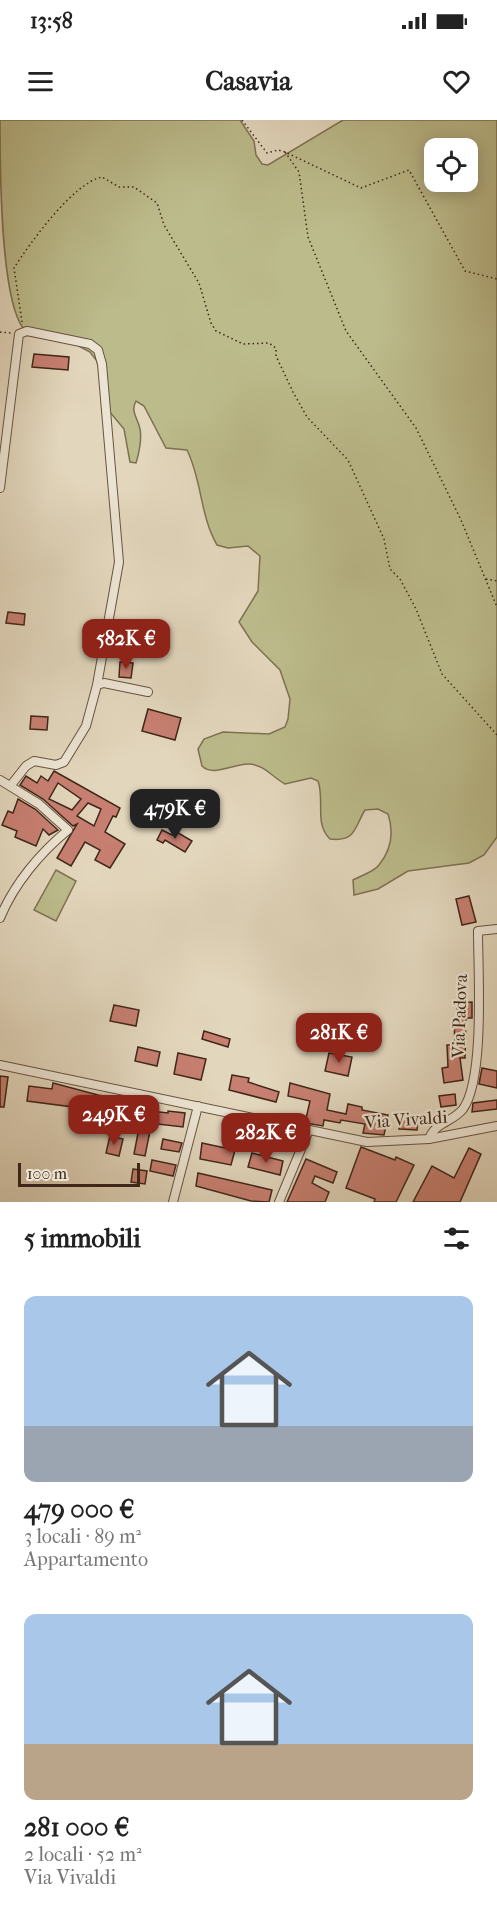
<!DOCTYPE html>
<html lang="it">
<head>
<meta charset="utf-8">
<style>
	:root { --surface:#fff; --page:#f6f6f6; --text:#222; --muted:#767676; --accent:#8f2418 }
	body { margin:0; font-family:"IM FELL French Canon",serif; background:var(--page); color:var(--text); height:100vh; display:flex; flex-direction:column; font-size:22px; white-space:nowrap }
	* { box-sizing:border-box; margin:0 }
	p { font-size:20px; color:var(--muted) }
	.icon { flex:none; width:33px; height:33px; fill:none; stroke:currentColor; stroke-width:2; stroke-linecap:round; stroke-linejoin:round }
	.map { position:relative; height:1082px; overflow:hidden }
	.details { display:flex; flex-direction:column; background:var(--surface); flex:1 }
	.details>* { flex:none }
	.buttons { position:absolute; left:424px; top:18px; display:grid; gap:12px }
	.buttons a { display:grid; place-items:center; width:54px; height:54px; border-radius:12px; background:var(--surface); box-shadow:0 3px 15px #0003; font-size:30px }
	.scale { position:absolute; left:18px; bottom:15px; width:122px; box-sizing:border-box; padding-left:6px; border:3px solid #402719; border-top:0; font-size:16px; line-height:21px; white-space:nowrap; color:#402719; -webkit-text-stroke:4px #ece4d3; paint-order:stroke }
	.price { position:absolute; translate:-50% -51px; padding:0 14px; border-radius:12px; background:var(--accent); color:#fff; font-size:20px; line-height:39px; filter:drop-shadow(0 2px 3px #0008) }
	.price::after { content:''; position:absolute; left:50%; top:36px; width:18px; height:14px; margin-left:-9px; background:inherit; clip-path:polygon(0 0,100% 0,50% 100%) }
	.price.current { background:#222; color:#fff }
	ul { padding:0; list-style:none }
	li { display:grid; align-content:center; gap:12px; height:318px; padding:0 24px }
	li span { display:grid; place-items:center; height:186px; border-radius:12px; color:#555 }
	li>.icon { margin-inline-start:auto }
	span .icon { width:108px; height:108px; fill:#fffc; stroke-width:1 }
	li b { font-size:26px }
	h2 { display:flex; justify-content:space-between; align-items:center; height:72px; padding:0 24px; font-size:26px }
	.status { display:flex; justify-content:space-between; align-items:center; height:42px; padding:0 30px; background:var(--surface); direction:ltr }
	.status svg { height:16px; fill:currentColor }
	header { display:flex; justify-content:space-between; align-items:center; height:78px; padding:0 24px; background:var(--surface); font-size:27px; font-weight:700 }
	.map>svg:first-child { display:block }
	.green { fill:#bcbb8b; stroke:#7e7152; stroke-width:1.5; fill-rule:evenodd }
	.building { fill:#c77f71; stroke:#402719; stroke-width:1.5; fill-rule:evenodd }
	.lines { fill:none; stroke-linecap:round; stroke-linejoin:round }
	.minor-casing { stroke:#685342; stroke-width:10 }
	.path { stroke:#402719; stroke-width:1.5; stroke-dasharray:1.5 3; stroke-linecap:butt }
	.minor { stroke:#ece4d3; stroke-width:8 }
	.labels { text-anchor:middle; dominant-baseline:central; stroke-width:4.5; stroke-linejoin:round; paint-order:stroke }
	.street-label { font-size:18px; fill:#402719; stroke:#ece4d3 }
</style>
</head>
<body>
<div class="status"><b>13:58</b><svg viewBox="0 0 49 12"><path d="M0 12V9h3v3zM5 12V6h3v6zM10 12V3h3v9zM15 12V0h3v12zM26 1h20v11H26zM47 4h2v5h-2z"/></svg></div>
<header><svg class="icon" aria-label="menu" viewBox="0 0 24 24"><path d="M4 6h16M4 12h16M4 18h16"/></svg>Casavia<svg class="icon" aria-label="heart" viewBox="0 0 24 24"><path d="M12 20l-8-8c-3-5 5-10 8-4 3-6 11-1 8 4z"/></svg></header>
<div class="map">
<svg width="497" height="1082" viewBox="0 0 497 1082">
	<rect width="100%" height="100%" fill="#e2d6bc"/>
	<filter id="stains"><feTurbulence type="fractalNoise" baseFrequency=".00333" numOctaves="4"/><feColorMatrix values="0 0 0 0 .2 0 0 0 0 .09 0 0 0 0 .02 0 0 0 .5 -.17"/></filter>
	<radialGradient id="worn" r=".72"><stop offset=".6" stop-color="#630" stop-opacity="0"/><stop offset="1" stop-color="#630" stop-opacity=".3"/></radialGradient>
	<g class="green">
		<path d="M 0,0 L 240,0 L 254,21 L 256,35 L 262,44 L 268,45 L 343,0 L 497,0 L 497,717 L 484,735 L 469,743 L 408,751 L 378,769 L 354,775 L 353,760 C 360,756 374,752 379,745 C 391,730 394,712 388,694 L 378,689 L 365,690 C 354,708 356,722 330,719 C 314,704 325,680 318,661 L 311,658 L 285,664 C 272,657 264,644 248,644 C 234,644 213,657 202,646 L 198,629 L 204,619 L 223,612 L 269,614 L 285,607 L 288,599 L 290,579 L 280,550 L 252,522 L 239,502 L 258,471 L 260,436 L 248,426 L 228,428 L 217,425 C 200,396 202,360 187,330 L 166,328 L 144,286 L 136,281 C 130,292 138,298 140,309 C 142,318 139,334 136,343 L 130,342 L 124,309 L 109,291 L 97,241 L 90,232 L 77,225 L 23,208 C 0,177 0,46 0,0 ZM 435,28 L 468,28 L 468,62 L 435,62 Z"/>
		<polygon points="56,750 76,761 56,801 34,790"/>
	</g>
	<g class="building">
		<polygon points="34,234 69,237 68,250 32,247"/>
		<polygon points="8,492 25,494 24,505 6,503"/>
		<polygon points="120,542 133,543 131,558 119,557"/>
		<polygon points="148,589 181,598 175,620 142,611"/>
		<polygon points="31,596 48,597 47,610 30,609"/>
		<path d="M 54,651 L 120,688 L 116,697 L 113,696 L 105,712 L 125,724 L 110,748 L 95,740 L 100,730 L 85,722 L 71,746 L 57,738 L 77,704 L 73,706 L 43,679 L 20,665 L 26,656 L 37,663 L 41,656 L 48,661 ZM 58,663 L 81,679 L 72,690 L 49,679 ZM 88,683 L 101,689 L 94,706 L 77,696 Z"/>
		<polygon points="18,679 35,689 58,710 49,715 43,709 36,726 15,717 17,711 2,705 8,691 13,693"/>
		<polygon points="162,710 172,715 175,711 192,721 185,732 165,720 163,723 157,720"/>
		<polygon points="469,776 476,802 462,805 456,779"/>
		<polygon points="472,882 472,898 466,898 465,938 460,938 463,960 444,963 442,948 448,947 447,925 455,925 454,900 458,900 457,883"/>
		<polygon points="114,885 139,890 136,906 110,901"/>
		<polygon points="204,911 230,919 228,927 202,919"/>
		<polygon points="138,927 160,932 157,946 135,941"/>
		<polygon points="178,933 206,939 201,960 174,954"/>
		<polygon points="329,933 352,937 348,956 325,951"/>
		<polygon points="482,948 497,951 497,968 479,964"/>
		<polygon points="232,955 249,958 248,962 279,972 276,982 229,970"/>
		<polygon points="0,956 8,957 4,987 0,987"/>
		<polygon points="53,963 98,975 133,981 132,989 168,993 168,991 185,993 183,1007 158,1004 157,1007 151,1006 145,1036 134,1034 139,1008 116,1004 117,996 99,992 96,1008 85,1006 88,989 27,981 29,966 52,969"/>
		<polygon points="290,963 330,974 327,990 346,994 348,984 362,987 362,990 388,995 384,1015 363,1013 365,1004 341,1000 340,1003 324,1000 323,1006 305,1003 310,981 288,976"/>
		<polygon points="455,974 456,985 441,987 439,976"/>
		<polygon points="497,980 497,989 472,992 473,983"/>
		<polygon points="400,999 418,1000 417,1010 399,1009"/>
		<polygon points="110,1016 123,1019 119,1036 106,1033"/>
		<polygon points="163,1019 182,1023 179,1032 161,1029"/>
		<polygon points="202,1023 235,1030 231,1045 200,1039"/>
		<polygon points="361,1027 395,1040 396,1037 414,1045 396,1082 374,1082 375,1079 346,1068"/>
		<polygon points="469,1028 481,1034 460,1082 413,1082 432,1046 454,1058"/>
		<polygon points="252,1033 283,1041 280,1055 248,1047"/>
		<polygon points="306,1039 337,1052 333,1063 315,1056 312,1063 329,1072 325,1082 287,1082"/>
		<polygon points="152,1040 176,1045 173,1056 150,1051"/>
		<polygon points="133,1049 147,1051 145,1064 131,1062"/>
		<polygon points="198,1053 272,1070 269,1082 251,1081 196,1066"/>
	</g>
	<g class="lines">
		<defs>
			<g id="minor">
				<polyline points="0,368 19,214 27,211 90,224 98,230 102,244 119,442 97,565"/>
				<path d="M 0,660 L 39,684 L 68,710 C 40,733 14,764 0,798"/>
				<polyline points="11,665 26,646 34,641 56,645 64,642 86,606 97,565 104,563 148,572"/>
				<polyline points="0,945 367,1022 429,1019 497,1006"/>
				<path d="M 429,1019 C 435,1002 453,1002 463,989 C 485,959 478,850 478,811 L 497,809"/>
				<polyline points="173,1082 198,986"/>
				<polyline points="279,1082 309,1010"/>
			</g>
		</defs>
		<use href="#minor" class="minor-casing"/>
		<g class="path">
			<polyline points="242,0 267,33 278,30 285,32 361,68 409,50 465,151 497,159"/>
			<polyline points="285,32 299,52 308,117 346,211 416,308 461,400 497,487"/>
			<path d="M 22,202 L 14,148 C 30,123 73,63 102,57 L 119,67 L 134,67 L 157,83 L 164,105 L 199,163 L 211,203 L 216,211 L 243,224 L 269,223 L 276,228 L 276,236 L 293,272 L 307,297 L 348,340 L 384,419 L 390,449 L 400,459 L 416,489 L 442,554 L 497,615"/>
			<polyline points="0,212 11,213"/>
			<polyline points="486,459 497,461"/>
		</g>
		<use href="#minor" class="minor"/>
	</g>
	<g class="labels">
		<g class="street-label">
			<text transform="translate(460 896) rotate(-88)">Via Padova</text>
			<text transform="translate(406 1000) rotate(-4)">Via Vivaldi</text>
		</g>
	</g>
	<rect width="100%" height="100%" filter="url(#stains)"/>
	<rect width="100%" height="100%" fill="url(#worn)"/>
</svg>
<div class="buttons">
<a><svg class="icon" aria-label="locate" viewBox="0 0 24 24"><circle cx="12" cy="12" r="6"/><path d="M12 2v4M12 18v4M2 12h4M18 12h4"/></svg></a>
</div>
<div class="scale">100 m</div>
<b class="price" style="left:126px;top:550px">582K €</b>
<b class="price current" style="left:175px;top:720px">479K €</b>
<b class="price" style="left:339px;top:944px">281K €</b>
<b class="price" style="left:114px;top:1026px">249K €</b>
<b class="price" style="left:266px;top:1044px">282K €</b>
</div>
<section class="details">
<h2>5 immobili<svg class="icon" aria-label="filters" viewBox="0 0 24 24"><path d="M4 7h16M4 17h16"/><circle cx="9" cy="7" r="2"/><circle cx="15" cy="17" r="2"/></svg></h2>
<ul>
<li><span style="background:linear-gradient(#a9c7e8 70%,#9aa5b1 0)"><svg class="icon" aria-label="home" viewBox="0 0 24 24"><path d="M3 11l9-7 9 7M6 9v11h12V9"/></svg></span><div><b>479 000 €</b><p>3 locali · 89 m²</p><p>Appartamento</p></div></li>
<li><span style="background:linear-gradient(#a9c7e8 70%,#b9a48a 0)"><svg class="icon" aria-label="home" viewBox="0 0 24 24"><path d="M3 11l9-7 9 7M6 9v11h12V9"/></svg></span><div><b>281 000 €</b><p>2 locali · 52 m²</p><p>Via Vivaldi</p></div></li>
</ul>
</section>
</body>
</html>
